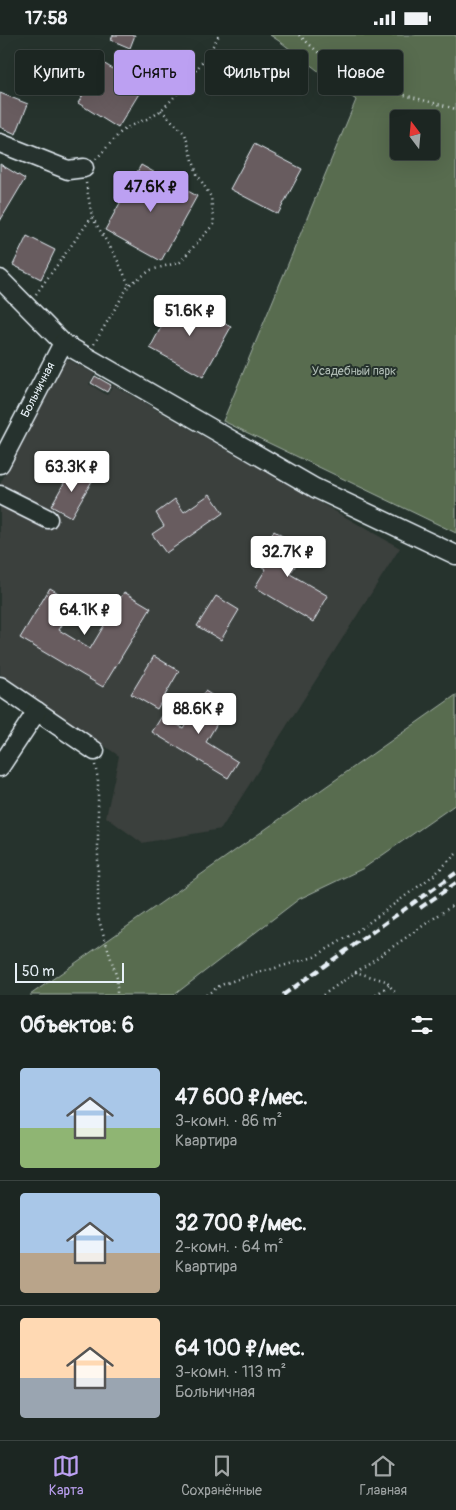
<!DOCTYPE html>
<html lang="ru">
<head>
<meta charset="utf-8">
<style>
	:root { --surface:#1c2622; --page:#252e2a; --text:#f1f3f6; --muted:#a0a5a5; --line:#3a4340; --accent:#bca0f2 }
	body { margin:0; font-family:Pangolin,sans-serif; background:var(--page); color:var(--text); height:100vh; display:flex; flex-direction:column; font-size:19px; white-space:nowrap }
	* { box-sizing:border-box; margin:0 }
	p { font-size:16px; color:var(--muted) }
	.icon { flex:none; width:28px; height:28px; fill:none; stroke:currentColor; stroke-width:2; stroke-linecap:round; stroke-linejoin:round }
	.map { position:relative; height:960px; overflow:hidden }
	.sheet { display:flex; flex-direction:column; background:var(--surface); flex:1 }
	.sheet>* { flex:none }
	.guide { position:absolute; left:15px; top:15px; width:426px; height:45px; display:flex; gap:10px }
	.needle { width:32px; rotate:344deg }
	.fabs { position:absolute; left:390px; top:75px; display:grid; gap:10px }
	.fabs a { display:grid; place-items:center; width:50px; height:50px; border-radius:5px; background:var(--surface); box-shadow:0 5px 20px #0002,0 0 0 1px var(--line); font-size:25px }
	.scale { position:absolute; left:15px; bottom:12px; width:109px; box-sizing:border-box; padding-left:5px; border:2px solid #e8f1f8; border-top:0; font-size:14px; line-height:18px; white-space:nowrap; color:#e8f1f8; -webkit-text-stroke:4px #26332d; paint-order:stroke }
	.price { position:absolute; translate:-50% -42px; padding:0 11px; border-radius:5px; background:#fff; color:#222; font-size:16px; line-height:32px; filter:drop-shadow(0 1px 2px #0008) }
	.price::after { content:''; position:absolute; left:50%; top:30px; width:15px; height:11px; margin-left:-8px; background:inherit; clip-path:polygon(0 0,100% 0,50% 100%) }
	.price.current { background:var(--accent); color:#111 }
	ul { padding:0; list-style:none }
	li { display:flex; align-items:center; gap:15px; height:125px; padding:0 20px }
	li+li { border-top:1px solid var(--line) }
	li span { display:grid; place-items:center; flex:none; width:140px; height:100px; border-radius:5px; color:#555 }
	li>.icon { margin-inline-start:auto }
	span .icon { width:60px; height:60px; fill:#fffc; stroke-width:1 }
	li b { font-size:21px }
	h2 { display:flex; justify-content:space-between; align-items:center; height:60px; padding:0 20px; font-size:21px }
	.chip { padding:0 18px; border-radius:5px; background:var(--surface); box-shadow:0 5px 20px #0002,0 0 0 1px var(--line); font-size:18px; line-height:45px }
	.chip.current { background:var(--accent); color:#111 }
	.status { display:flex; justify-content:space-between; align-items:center; height:35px; padding:0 25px; background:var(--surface); direction:ltr }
	.status svg { height:14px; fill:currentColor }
	.dock { display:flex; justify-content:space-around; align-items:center; height:70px; border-top:1px solid var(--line); background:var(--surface); font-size:14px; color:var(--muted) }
	.dock a { display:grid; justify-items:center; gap:2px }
	.dock .current { color:var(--accent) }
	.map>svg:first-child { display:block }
	.built { fill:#3a3f3c }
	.green { fill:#596c4f; stroke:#a0aea4; fill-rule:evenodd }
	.building { fill:#685c5f; stroke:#e8f1f8 }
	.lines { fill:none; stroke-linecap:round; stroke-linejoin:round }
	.minor-casing { stroke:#e8f1f8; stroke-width:21 }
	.path { stroke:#e8f1f8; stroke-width:2.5; stroke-dasharray:1 4; stroke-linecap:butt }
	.minor { stroke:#26332d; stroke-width:18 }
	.rail { stroke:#e8f1f8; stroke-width:4; stroke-dasharray:8 4; stroke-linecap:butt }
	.labels { text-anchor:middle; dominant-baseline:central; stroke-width:4; stroke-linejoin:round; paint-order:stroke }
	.park-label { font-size:12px; fill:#afbcb4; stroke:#26332d }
	.street-label { font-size:12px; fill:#e8f1f8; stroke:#26332d }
</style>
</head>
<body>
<div class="status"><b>17:58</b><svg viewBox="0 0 49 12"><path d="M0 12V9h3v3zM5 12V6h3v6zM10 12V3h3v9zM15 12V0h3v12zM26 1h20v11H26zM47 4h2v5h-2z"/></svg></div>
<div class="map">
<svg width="456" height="960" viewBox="0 0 456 960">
	<rect width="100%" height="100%" fill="#26332d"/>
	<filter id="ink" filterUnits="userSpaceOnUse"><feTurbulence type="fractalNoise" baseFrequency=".02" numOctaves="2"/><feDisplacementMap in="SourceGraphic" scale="10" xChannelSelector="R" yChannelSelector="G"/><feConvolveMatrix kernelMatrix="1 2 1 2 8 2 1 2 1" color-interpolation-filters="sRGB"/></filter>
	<g filter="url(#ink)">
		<polygon class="built" points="64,322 95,339 89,349 107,360 113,350 400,513 221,794 142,808 106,782 119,721 0,639 0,449"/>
		<g class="green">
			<path d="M 270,0 L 456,0 L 456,498 L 223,386 L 356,65 L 282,8 ZM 399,84 L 431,84 L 431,116 L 399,116 Z"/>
			<polygon points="456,660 456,769 364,833 299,864 174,960 30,960"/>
		</g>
		<g class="building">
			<polygon points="113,0 135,0 130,13 111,5"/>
			<polygon points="103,28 143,52 118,93 78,68"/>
			<polygon points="0,58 28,69 16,99 0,92"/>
			<polygon points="254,109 302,134 278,179 230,154"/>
			<polygon points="0,129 25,144 0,186"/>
			<polygon points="141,130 197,161 161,226 105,195"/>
			<polygon points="27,201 55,215 41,244 13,230"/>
			<polygon points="177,262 231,292 203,342 150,313"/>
			<polygon points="95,341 111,350 107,357 91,348"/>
			<polygon points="72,434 92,446 71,482 51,471"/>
			<polygon points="210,459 223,478 166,518 152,499 164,491 156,478 175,464 184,477"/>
			<polygon points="274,496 305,515 290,539 328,561 313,587 255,552 266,534 255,528"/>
			<polygon points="50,553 75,568 59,595 90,614 124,557 151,573 103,652 20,603"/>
			<polygon points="216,561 239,575 221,605 197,591"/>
			<polygon points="154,621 179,636 157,674 131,659"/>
			<polygon points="205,656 228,670 206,707 238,727 228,743 152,697 162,681 183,693"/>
		</g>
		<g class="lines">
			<defs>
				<g id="minor">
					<polyline points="0,108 68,135 84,133"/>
					<polyline points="0,244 63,308 315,453 456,520"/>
					<polyline points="0,429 63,308"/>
					<polyline points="0,460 48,484"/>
					<polyline points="0,651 95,716"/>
					<polyline points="0,732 37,676"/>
				</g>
			</defs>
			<use href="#minor" class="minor-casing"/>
			<g class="path">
				<polyline points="299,0 349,45 456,74"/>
				<path d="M 96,124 C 104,116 111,107 119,99 C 129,89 142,87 153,81 C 171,71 210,19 219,0"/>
				<polyline points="86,148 92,182 117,224 129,250"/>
				<polyline points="36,259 92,182"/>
				<polyline points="94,309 129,250 151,235 180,227 214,189 211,162 197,139 185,99 161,75"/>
				<polyline points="95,730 98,744 98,882 117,943 117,960"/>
				<polyline points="355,937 386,946 397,960"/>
				<polyline points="206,960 221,950 244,942 314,922 356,897 434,840 456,819"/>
				<polyline points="323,960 456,868"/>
				<polyline points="376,960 389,950"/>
			</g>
			<use href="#minor" class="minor"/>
			<g class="rail">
				<polyline points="420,873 456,848"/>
				<polyline points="283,960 456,838"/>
			</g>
		</g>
	</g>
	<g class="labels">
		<g class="park-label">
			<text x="354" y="336">Усадебный парк</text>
		</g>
		<g class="street-label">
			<text transform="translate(38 355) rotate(-63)">Больничная</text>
		</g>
	</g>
</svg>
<div class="fabs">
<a><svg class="needle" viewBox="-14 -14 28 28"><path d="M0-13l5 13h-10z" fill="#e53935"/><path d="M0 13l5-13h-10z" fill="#a0a5a5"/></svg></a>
</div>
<div class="scale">50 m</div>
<b class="price current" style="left:151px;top:178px">47.6K ₽</b>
<b class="price" style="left:190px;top:302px">51.6K ₽</b>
<b class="price" style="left:72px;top:458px">63.3K ₽</b>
<b class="price" style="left:288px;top:543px">32.7K ₽</b>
<b class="price" style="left:85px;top:601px">64.1K ₽</b>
<b class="price" style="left:199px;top:700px">88.6K ₽</b>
<div class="guide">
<a class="chip">Купить</a>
<a class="chip current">Снять</a>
<a class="chip">Фильтры</a>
<a class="chip">Новое</a>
</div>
</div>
<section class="sheet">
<h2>Объектов: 6<svg class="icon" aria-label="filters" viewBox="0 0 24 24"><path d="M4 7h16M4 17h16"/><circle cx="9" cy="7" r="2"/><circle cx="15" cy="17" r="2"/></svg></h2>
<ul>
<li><span style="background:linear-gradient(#a9c7e8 60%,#8fb573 0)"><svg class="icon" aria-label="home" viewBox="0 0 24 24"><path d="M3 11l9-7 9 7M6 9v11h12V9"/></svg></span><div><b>47 600 ₽/мес.</b><p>3-комн. · 86 m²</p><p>Квартира</p></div></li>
<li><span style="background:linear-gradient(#a9c7e8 60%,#b9a48a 0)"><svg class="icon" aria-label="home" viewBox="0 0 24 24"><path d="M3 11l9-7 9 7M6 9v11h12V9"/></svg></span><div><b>32 700 ₽/мес.</b><p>2-комн. · 64 m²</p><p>Квартира</p></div></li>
<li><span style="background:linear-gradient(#ffd9b3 60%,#9aa5b1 0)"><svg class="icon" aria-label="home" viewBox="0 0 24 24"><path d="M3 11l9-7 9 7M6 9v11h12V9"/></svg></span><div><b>64 100 ₽/мес.</b><p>3-комн. · 113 m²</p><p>Больничная</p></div></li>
</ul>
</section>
<nav class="dock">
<a class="current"><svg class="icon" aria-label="map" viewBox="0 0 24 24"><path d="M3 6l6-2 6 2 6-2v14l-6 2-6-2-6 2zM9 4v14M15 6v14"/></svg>Карта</a>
<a><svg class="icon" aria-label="saved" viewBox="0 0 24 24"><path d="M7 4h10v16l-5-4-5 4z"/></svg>Сохранённые</a>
<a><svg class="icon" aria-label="home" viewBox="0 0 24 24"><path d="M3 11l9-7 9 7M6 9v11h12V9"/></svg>Главная</a>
</nav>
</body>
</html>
